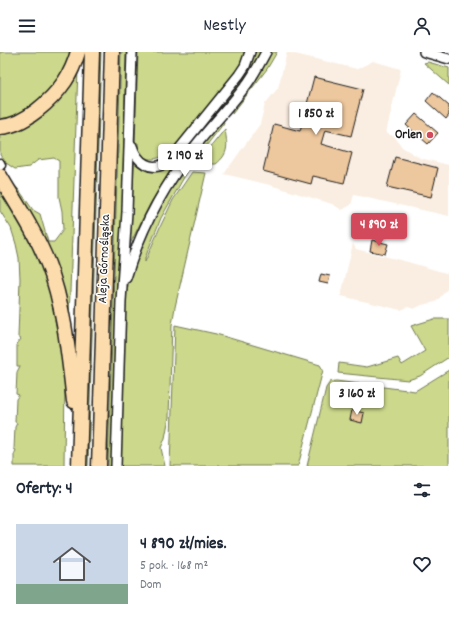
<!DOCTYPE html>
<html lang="pl">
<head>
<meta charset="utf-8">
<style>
	:root { --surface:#fff; --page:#f6f6f7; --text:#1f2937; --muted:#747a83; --line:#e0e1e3; --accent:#d1495b }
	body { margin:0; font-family:Dekko,sans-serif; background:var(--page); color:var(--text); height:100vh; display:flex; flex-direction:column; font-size:15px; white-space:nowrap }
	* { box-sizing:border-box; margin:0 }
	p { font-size:13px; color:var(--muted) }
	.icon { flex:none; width:22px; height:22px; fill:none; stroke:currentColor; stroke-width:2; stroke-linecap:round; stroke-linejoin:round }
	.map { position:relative; height:414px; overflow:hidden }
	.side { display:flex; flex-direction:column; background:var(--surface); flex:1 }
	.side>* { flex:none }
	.price { position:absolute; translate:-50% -34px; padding:0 9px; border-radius:4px; background:#fff; color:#222; font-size:13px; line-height:26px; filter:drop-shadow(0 1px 2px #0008) }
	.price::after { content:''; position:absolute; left:50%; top:24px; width:12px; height:9px; margin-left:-6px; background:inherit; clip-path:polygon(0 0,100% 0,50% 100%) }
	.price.selected { background:var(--accent); color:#fff }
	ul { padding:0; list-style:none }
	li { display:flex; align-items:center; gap:12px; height:100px; padding:0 16px }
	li+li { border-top:1px solid var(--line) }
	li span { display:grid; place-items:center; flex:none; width:112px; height:80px; border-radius:0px; color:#555 }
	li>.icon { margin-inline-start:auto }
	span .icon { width:48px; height:48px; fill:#fffc; stroke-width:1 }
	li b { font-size:17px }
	h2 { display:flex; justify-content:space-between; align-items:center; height:48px; padding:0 16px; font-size:17px }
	header { display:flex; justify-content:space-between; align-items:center; height:52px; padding:0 16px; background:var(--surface); font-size:18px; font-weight:600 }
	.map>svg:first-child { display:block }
	.built { fill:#faeee2 }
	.green { fill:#ccd88b; stroke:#747a54 }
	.building { fill:#edc79d; stroke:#1c1c1c }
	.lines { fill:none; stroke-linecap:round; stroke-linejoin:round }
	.minor-casing { stroke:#1c1c1c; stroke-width:11 }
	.tertiary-casing { stroke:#1c1c1c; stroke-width:12 }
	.motorway-casing { stroke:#1c1c1c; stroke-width:17 }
	.minor { stroke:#fff; stroke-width:8 }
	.tertiary { stroke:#fff; stroke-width:9 }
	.motorway { stroke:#fcdcac; stroke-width:14 }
	.poi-dot { fill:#d1495b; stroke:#fff; stroke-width:1.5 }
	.labels { text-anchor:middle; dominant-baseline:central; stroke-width:3; stroke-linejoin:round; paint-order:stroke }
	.poi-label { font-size:13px; font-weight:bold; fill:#1c1c1c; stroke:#fff; text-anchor:end }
	.street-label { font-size:13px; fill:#1c1c1c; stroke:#fff }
</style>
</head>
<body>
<header><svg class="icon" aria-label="menu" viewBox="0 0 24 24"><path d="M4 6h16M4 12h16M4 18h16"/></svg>Nestly<svg class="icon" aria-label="person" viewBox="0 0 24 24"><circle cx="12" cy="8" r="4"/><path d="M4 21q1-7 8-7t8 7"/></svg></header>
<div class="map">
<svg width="449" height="414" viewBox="0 0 449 414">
	<rect width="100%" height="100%" fill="#fff"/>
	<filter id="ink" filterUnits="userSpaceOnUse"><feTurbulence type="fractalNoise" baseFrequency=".025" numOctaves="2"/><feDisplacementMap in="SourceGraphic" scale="8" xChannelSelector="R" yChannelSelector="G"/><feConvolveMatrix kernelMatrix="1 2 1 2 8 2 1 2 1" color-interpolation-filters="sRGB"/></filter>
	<g filter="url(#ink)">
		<g class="built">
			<polygon points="287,0 357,17 373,9 401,17 386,81 395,85 402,95 420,106 449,113 449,164 354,143 351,153 342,158 332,152 270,133 224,122 260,72 265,52 278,36"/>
			<polygon points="353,191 356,197 408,210 449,222 449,235 436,250 422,253 414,257 408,255 401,258 341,244"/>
		</g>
		<g class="green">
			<polygon points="0,0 73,0 68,14 48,42 19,64 0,70"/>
			<polygon points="98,0 101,0 88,414 85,414"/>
			<polygon points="121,0 126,0 122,163 117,229 111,414 108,414"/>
			<path d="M 138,0 L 246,0 L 236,20 L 170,102 L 168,100 C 156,111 138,110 138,91 L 135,91 Z"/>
			<path d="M 254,0 L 261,0 L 252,16 L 237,37 L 170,119 L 150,152 L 130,192 L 134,111 C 148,121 154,123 170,115 L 224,49 L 243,24 Z"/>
			<polygon points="271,0 277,0 267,17 232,62 233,56 252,32"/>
			<polygon points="428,10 449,16 449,33 424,11"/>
			<polygon points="78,17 69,267 2,120 19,138 33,158 40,162 48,190 54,190 63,178 62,159 59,145 59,109 54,106 38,108 29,115 15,117 6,111 0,103 0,79 8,78"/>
			<polygon points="223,68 224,71 192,112 188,111"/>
			<path d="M 225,77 C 227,92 230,101 216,112 L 197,112 Z"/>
			<polygon points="187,120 161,166 145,206 145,210 160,175 173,148 192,120 206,121 175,255 172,273 169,365 165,386 161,396 165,414 121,414 126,245 129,228 149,174 169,139 180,122"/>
			<polygon points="0,131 26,173 56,251 65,323 64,414 14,414 14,403 16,398 14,397 15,375 17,371 15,370 16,347 19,343 16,342 17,320 20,314 17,314 17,292 21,287 18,285 20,227 19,206 16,192 11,176 0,159"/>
			<polygon points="434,267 449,267 449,305 420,324 408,328 338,321 339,311 367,315 398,306 402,313 425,299 411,274"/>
			<polygon points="175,273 216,282 320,313 323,318 298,414 170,414"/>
			<polygon points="449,318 449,414 307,414 326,336 330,330 336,329 415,339"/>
		</g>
		<g class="building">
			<polygon points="314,25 363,37 351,84 325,78 321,92 352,101 344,131 313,124 311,132 263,119 274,72 300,79"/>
			<polygon points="433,40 449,54 449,63 446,67 426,49"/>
			<polygon points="416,62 438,81 428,92 406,73"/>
			<polygon points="395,105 438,116 431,145 387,135"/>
			<polygon points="372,188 388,192 385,202 370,199"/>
			<polygon points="321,222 330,224 328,232 319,230"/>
			<polygon points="352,358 364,361 362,371 350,368"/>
		</g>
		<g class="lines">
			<defs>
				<polyline id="minor" points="0,111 1,113 0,114"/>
				<g id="tertiary">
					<polyline points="424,0 449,7"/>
					<path d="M 132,94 C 137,110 151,121 167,110 C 170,108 173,104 176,101 L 239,23 L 245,14 L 250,0"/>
					<path d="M 126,226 C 140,179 163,135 193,97 C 209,76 228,57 244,36 C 253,25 259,13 266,0"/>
					<polyline points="116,414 121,249 127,160 132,0"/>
				</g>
				<g id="motorway">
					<path d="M 0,75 C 24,74 52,48 65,29 C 71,20 75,10 78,0"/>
					<path d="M 0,124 C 17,153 36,181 48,212 C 64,252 69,306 74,349"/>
					<polyline points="79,414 92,0"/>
					<polyline points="99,414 112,0"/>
				</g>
			</defs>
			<use href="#minor" class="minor-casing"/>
			<use href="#tertiary" class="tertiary-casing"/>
			<use href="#motorway" class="motorway-casing"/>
			<use href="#minor" class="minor"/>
			<use href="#tertiary" class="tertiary"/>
			<use href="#motorway" class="motorway"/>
		</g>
	</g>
	<circle class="poi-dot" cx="430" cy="83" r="4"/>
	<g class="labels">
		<g class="poi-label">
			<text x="422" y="83">Orlen</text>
		</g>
		<g class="street-label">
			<text transform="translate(105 207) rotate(-88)">Aleja Górnośląska</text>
		</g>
	</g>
</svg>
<b class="price" style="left:316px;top:84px">1 850 zł</b>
<b class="price" style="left:185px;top:126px">2 190 zł</b>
<b class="price selected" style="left:379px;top:195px">4 890 zł</b>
<b class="price" style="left:357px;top:364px">3 160 zł</b>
</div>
<section class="side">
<h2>Oferty: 4<svg class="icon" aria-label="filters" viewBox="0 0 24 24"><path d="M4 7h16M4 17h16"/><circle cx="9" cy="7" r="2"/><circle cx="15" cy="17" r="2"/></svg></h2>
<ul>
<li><span style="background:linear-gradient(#c9d6e8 75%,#7fa58c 0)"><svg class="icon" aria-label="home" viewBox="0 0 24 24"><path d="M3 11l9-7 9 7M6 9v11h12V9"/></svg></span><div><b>4 890 zł/mies.</b><p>5 pok. · 168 m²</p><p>Dom</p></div><svg class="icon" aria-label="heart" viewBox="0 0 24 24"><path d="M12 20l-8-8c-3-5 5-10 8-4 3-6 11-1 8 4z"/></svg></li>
</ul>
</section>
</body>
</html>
